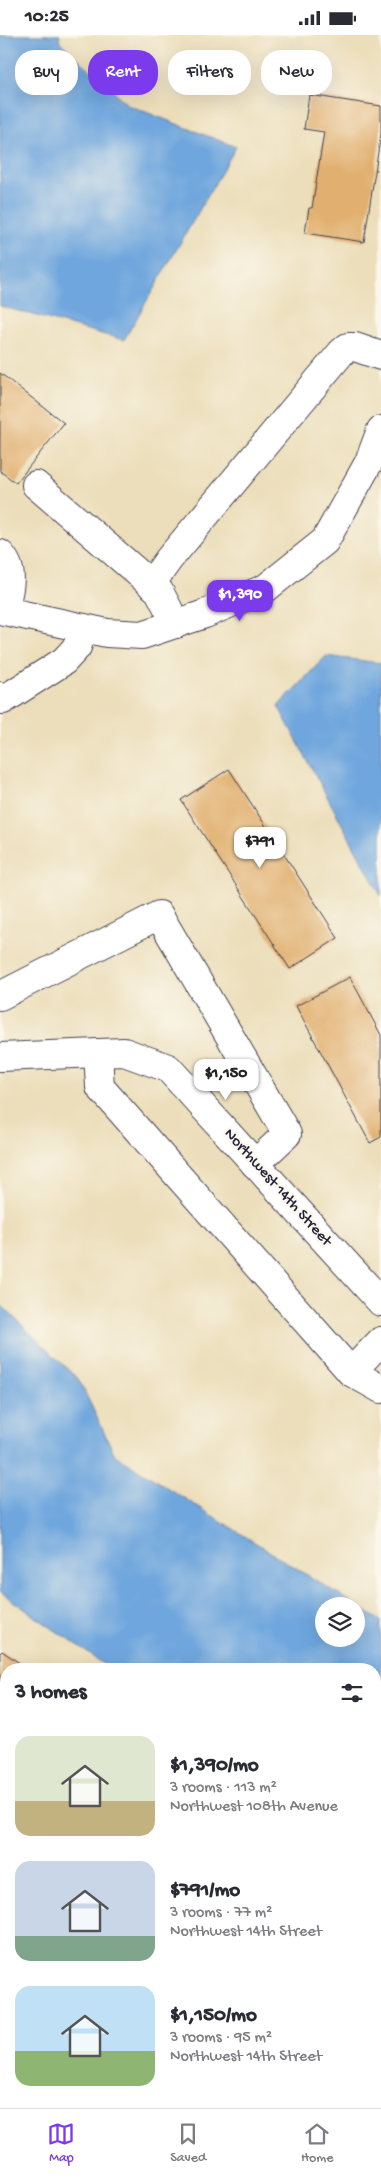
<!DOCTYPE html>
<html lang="en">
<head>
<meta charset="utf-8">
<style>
	:root { --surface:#fff; --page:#f2f2f3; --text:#2b2b33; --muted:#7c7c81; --line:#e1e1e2; --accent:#7c3aed }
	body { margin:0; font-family:"Gochi Hand",sans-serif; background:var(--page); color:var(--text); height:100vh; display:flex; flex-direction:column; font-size:19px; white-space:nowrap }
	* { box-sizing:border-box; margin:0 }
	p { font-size:16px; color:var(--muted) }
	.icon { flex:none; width:28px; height:28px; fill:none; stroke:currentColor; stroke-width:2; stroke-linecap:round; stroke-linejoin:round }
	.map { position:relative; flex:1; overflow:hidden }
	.drawer { position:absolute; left:0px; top:1628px; width:381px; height:446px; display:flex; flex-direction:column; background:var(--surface); border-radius:20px 20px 0 0; box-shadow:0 5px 20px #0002 }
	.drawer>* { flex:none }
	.hud { position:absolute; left:15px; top:15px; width:351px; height:45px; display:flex; gap:10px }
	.fabs { position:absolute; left:315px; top:1562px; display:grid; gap:10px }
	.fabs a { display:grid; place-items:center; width:50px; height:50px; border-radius:50%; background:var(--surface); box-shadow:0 5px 20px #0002; font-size:25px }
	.price { position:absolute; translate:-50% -42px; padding:0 11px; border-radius:10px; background:#fff; color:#222; font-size:16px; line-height:32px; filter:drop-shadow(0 1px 2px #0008) }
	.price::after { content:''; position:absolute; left:50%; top:30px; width:15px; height:11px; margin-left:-8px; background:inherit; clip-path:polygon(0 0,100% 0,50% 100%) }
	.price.current { background:var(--accent); color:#fff }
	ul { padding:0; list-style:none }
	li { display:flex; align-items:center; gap:15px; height:125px; padding:0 15px }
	li span { display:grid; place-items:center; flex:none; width:140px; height:100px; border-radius:15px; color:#555 }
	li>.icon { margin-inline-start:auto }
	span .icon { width:60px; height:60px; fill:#fffc; stroke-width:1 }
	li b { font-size:21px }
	h2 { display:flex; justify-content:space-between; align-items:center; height:60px; padding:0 15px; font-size:21px }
	.chip { padding:0 18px; border-radius:20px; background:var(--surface); box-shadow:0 5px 20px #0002; font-size:18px; line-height:45px }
	.chip.current { background:var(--accent); color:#fff }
	.status { display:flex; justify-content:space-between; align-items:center; height:35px; padding:0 25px; background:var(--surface); direction:ltr }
	.status svg { height:14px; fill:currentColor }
	.dock { display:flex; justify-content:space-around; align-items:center; height:70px; border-top:1px solid var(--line); background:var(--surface); font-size:14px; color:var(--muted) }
	.dock a { display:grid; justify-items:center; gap:2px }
	.dock .current { color:var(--accent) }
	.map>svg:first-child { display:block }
	.water { fill:#6ea6dd; stroke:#48648c; fill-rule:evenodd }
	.building { fill:#e1b06f }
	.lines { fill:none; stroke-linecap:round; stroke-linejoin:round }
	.minor-casing { stroke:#403e4e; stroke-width:30 }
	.minor { stroke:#fff; stroke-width:28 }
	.labels { text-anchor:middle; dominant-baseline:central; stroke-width:4.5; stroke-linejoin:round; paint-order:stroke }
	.street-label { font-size:16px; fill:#22223b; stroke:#fbf7ec }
</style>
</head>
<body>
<div class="status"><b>10:25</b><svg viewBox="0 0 49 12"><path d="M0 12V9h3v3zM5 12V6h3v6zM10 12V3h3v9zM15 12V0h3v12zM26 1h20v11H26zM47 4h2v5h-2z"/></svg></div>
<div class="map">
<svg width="381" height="2073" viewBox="0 0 381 2073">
	<rect width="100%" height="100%" fill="#fbf7ec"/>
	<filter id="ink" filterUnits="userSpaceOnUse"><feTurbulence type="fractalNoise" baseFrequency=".02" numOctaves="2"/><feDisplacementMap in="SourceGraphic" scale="10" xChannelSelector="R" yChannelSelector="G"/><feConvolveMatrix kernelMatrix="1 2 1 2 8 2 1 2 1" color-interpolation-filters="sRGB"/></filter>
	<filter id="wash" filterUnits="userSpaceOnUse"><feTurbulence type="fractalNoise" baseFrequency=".0096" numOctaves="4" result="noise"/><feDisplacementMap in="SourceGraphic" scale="20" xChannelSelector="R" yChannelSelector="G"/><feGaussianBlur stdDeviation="1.12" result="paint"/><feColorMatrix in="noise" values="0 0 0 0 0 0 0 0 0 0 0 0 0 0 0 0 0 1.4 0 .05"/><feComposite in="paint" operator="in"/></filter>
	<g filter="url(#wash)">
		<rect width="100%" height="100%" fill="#ecdeba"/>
		<g class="water">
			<polygon points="0,0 60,0 59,6 128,70 236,112 124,305 0,271"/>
			<polygon points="326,621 381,628 381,861 278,671"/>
			<path d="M 0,1269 L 79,1345 L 115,1420 L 381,1586 L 381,1921 L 375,1918 L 375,1634 L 111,1634 L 0,1557 ZM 356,1571 L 356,1604 L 324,1604 L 324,1571 Z"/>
		</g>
		<g id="blocks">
			<g class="building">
				<polygon points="309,60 381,71 381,98 364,207 305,198 309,173 312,173 324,97 304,94"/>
				<polygon points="0,338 64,388 16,448 0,436"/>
				<polygon points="229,734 338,903 290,934 181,765"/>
				<polygon points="350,942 381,1000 381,1102 370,1108 296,971"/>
				<polygon points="2,1616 28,1634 6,1634 6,1671 0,1667 0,1618"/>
				<polygon points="0,1803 6,1808 0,1816"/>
				<polygon points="6,1832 6,1882 0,1876 0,1839"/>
				<polygon points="0,1965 6,1970 6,2010 0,2018"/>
				<polygon points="375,1968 381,1971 381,2013 378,2019 375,2017"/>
				<polygon points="39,2068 96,2068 91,2073 45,2073"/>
				<polygon points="186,2068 212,2068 208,2073 182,2073"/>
				<polygon points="226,2068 256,2068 267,2073 223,2073"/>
			</g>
		</g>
	</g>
	<g filter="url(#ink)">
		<use href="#blocks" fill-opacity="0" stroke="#403e4e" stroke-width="1"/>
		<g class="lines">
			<defs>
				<g id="minor">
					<polyline points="36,450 159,556 176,589"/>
					<path d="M 0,519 C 16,535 9,556 4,575"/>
					<polyline points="151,549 169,524 341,318 348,312 355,312 381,321"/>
					<polyline points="0,575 107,598 142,600 205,579 266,553 325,506 369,427 381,395"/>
					<polyline points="0,661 3,665 64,626 77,612 84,593"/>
					<polyline points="0,961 159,880 287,1099 255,1129"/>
					<polyline points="98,1018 100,1052 351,1337 381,1354"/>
					<polyline points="0,1022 124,1017 168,1033 381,1267"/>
					<polyline points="351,1337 381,1306"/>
					<polyline points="0,1748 6,1754"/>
					<polyline points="342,2068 350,2073"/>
				</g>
			</defs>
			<use href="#minor" class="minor-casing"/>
			<use href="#minor" class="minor"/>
		</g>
	</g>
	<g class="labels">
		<g class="street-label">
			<text transform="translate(277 1153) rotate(48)">Northwest 14th Street</text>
		</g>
	</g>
</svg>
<div class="fabs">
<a><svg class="icon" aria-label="layers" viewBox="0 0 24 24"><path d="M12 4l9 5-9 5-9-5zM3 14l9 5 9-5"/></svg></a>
</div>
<b class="price current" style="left:240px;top:587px">$1,390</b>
<b class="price" style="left:260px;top:834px">$791</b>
<b class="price" style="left:226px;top:1066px">$1,150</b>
<div class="hud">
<a class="chip">Buy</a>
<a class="chip current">Rent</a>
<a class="chip">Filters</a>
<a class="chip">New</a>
</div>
<section class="drawer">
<h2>3 homes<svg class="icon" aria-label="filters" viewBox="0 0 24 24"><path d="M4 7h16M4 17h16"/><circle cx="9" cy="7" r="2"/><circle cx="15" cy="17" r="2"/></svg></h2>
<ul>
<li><span style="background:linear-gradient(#dfe7d0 65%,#c2b280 0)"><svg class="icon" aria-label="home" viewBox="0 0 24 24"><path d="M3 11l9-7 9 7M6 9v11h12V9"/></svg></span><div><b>$1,390/mo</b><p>3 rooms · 113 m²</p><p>Northwest 108th Avenue</p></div></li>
<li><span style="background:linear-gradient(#c9d6e8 75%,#7fa58c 0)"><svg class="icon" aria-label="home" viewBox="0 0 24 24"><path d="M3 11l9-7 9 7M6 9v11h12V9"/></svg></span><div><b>$791/mo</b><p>3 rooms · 77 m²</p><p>Northwest 14th Street</p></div></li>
<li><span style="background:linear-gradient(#bfe0f5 65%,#8fb573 0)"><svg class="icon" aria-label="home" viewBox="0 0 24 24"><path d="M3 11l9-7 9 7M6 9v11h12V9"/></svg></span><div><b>$1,150/mo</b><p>3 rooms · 95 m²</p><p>Northwest 14th Street</p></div></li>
</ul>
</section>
</div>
<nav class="dock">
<a class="current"><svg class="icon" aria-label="map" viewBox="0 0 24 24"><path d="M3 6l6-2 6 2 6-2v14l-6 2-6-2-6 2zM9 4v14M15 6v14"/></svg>Map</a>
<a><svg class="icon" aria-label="saved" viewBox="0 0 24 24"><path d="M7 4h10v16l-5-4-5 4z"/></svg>Saved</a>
<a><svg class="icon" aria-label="home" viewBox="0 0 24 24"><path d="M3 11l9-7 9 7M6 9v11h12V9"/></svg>Home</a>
</nav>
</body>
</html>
